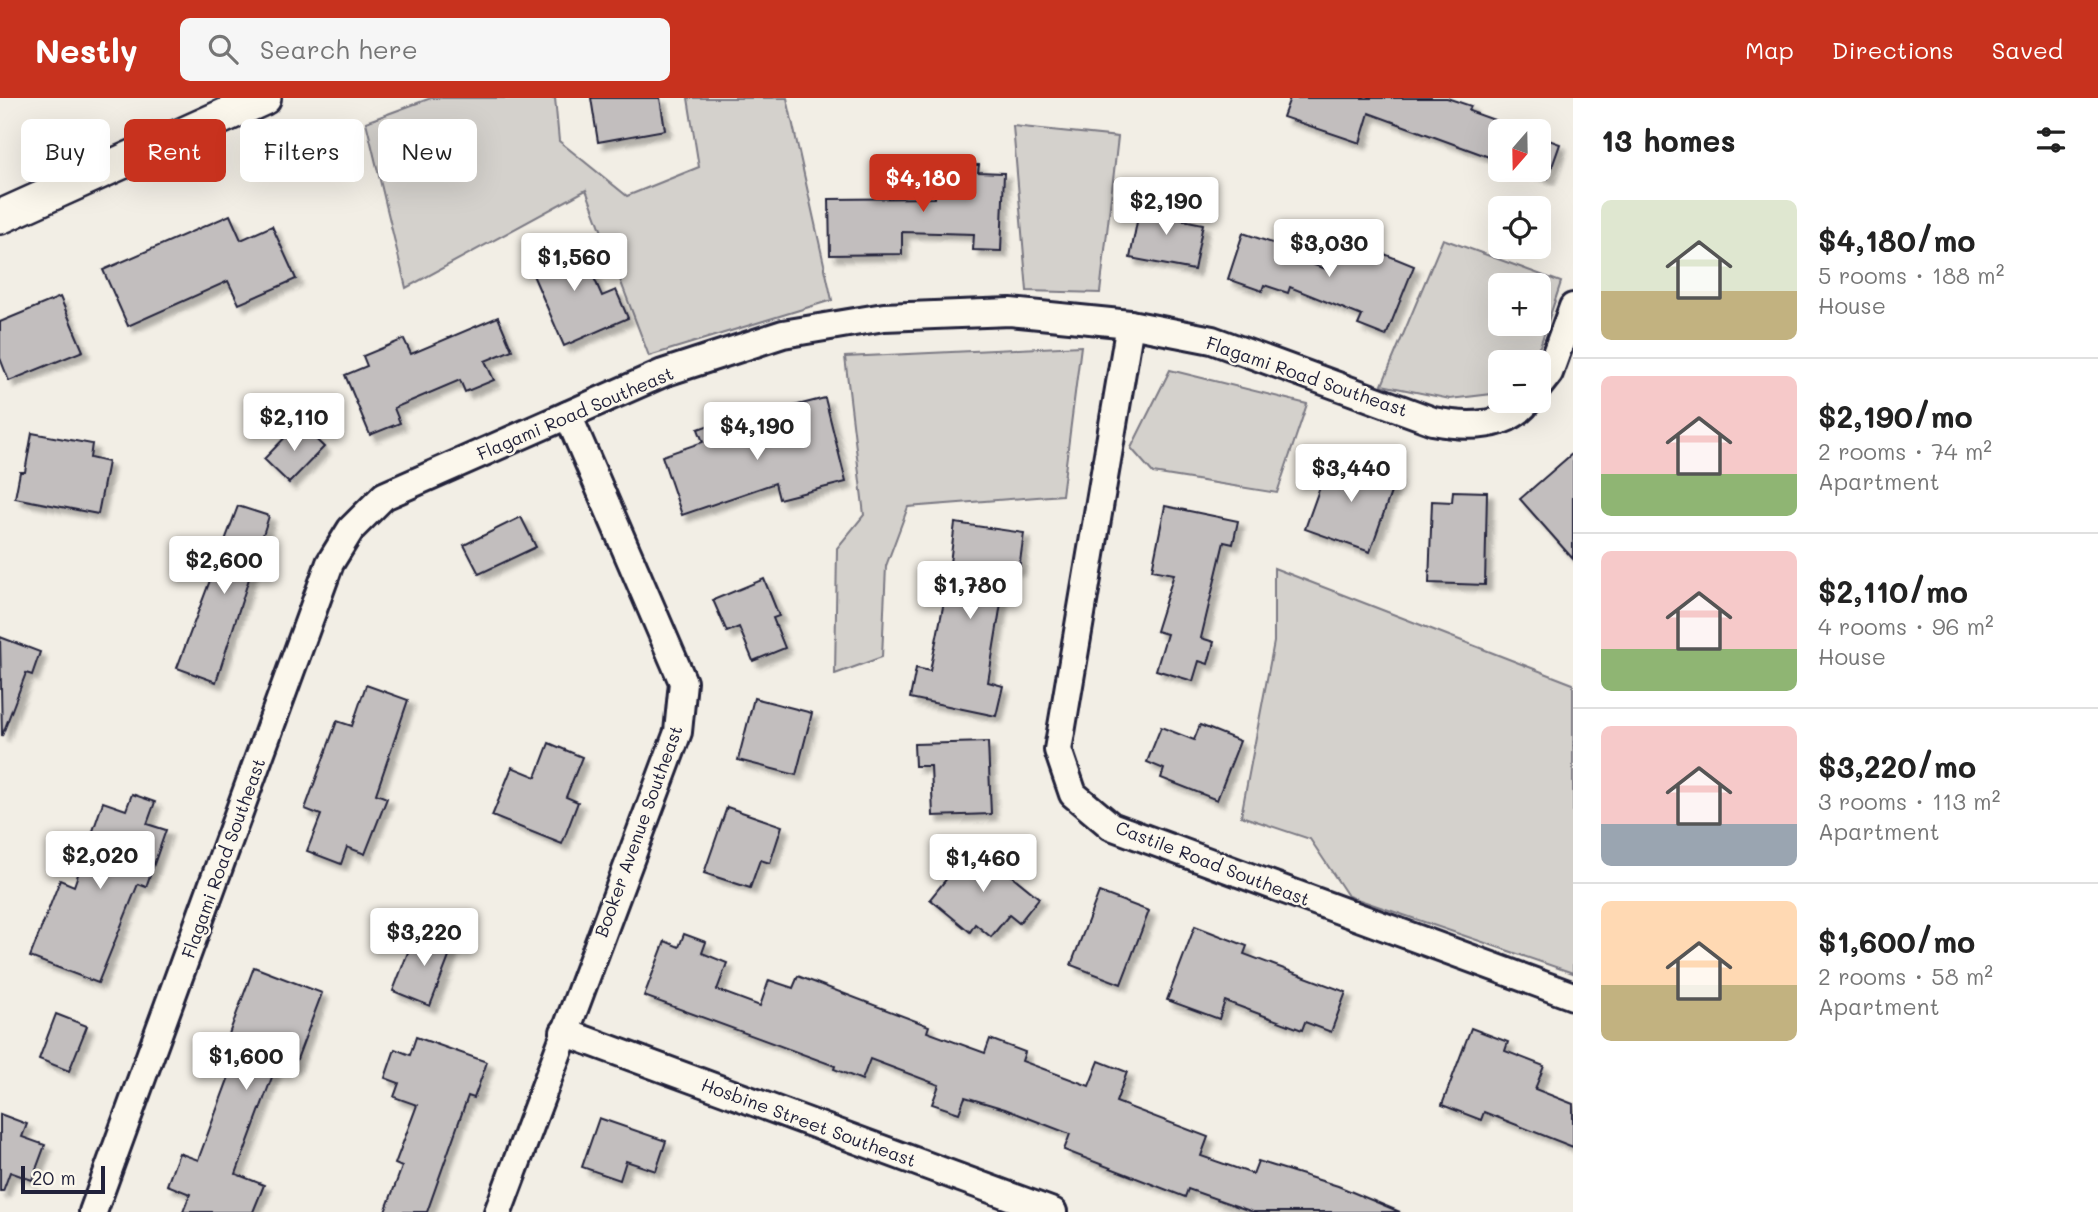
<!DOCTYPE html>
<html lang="en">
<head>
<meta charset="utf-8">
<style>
	:root { --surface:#fff; --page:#f6f6f6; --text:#222; --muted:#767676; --line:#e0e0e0; --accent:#c8321e }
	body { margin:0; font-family:Mali,sans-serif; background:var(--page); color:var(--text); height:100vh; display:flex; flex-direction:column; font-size:26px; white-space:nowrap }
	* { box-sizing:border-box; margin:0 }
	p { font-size:23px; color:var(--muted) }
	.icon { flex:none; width:38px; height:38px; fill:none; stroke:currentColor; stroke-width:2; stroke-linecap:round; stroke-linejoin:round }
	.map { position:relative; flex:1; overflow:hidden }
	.drawer { display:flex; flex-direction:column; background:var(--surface); width:525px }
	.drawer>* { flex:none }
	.hud { position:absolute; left:21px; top:21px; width:665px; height:63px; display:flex; gap:14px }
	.needle { width:46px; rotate:200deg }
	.tools { position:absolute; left:1488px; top:21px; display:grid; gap:14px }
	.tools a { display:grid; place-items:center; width:63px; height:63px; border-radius:10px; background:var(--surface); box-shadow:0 7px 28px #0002; font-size:35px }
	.scale { position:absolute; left:21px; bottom:18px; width:84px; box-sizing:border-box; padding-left:7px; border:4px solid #22223b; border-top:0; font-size:19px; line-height:24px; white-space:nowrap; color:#22223b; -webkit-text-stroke:5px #fbf7ec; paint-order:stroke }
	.price { position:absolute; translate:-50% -60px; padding:0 16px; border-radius:7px; background:#fff; color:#222; font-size:23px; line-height:46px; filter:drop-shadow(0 2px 4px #0008) }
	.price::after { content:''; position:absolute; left:50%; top:42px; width:21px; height:16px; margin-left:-10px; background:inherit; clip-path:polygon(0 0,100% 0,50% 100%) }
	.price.selected { background:var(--accent); color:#fff }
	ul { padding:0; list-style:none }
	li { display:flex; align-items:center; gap:21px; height:175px; padding:0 28px }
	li+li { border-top:2px solid var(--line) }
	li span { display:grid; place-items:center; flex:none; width:196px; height:140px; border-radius:10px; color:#555 }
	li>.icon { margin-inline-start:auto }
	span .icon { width:84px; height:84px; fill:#fffc; stroke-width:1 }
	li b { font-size:30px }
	h2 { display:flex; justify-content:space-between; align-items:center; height:84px; padding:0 28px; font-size:30px }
	.chip { padding:0 24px; border-radius:10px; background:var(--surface); box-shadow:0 7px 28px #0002; font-size:24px; line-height:63px }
	.chip.selected { background:var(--accent); color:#fff }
	header { display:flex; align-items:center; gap:42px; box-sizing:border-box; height:98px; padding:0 35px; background:var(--accent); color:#fff }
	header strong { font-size:33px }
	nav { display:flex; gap:38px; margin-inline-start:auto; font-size:24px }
	.search { width:490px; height:63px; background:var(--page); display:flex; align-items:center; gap:18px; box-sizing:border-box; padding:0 24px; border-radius:10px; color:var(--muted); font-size:26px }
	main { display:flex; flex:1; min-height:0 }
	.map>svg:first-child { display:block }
	.green { fill:#d4d1cc; stroke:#7b7a84; stroke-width:2; fill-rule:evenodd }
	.building { fill:#c2bebe; stroke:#22223b; stroke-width:2; filter:url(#shadow) }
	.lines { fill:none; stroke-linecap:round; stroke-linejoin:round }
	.minor-casing { stroke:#22223b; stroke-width:32 }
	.tertiary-casing { stroke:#22223b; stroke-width:38 }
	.minor { stroke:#fbf7ec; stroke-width:26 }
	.tertiary { stroke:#fbf7ec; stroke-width:33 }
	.labels { text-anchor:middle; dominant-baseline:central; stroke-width:5; stroke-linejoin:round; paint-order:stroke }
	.street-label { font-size:18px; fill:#22223b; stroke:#fbf7ec }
</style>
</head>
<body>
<header>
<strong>Nestly</strong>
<div class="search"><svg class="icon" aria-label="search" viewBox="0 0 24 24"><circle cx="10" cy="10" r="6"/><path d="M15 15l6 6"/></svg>Search here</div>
<nav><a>Map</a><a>Directions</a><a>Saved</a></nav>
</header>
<main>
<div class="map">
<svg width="1573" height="1114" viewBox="0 0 1573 1114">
	<defs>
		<filter id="shadow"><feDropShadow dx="6" dy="6" stdDeviation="2" flood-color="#0004"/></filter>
	</defs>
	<rect width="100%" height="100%" fill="#f2eee5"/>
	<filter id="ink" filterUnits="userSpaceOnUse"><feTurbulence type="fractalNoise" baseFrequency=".0143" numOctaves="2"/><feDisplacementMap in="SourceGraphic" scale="14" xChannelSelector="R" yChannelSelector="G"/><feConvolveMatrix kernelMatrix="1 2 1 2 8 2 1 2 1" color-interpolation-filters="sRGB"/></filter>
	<g filter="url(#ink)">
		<g class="green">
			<polygon points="431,0 555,0 559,43 627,98 699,69 688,0 787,0 832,202 649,258 586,92 406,190 366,24"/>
			<polygon points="1013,28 1118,39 1100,195 1027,193"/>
			<path d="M 1443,141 L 1561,184 L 1540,248 L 1527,264 L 1500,264 L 1500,295 L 1450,301 L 1382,287 ZM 1538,187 L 1538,226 L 1500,226 L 1500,187 Z"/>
			<polygon points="1081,248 1062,397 908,409 886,468 882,559 835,576 837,450 864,417 845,259"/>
			<polygon points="1170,272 1307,306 1277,395 1153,375 1131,350"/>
			<polygon points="1274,470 1573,586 1573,875 1348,798 1310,741 1241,718 1274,544"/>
		</g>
		<g class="building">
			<polygon points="591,0 660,0 665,32 598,44"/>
			<polygon points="1290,0 1447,0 1471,8 1469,13 1525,33 1500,33 1500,63 1369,15 1360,45 1283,19"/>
			<polygon points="1538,38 1560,46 1548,80 1526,72 1538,72"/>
			<polygon points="936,66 979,67 978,74 1004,75 1001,153 973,152 974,136 902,134 902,156 830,157 829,101 935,100"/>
			<polygon points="1141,103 1180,111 1178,121 1203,126 1194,172 1130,160"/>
			<polygon points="230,117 241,142 272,128 296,181 239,206 228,183 128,228 103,172"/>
			<polygon points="1243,135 1284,149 1282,156 1329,172 1338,150 1355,157 1360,146 1414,168 1386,238 1358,227 1362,218 1290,189 1288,195 1264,187 1262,193 1228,181"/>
			<polygon points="576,139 602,198 616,192 628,220 564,248 526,161"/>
			<polygon points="60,199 83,253 9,283 0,260 0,224"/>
			<polygon points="498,219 512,252 485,263 494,282 465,294 460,282 394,310 400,325 370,337 345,277 367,268 363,258 404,241 411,256"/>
			<polygon points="825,300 846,384 779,401 775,385 682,417 662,358 703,344 698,331 726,321 736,348 800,332 794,308"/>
			<polygon points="299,325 324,349 289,385 264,361"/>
			<polygon points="32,335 92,346 90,360 108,364 98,416 15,400 20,374 25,374"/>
			<polygon points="1573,355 1573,461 1520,401"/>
			<polygon points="1331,358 1396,380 1370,454 1305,431"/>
			<polygon points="1453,393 1487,394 1485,487 1429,485 1432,403 1452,404"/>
			<polygon points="238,408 269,418 216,584 177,570"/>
			<polygon points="1165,408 1238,423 1233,446 1224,444 1201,540 1214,544 1208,566 1199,563 1193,583 1156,572 1167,536 1156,533 1174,476 1152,472"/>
			<polygon points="521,419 536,449 479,476 464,447"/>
			<polygon points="955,425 1024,435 1019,471 1007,469 988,584 1003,588 996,618 910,600 916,570 930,573 947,489"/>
			<polygon points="764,481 779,518 773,520 785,550 753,563 739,529 727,534 713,502"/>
			<polygon points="0,539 40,554 32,577 26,575 2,638"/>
			<polygon points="366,587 408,602 376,696 387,700 365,756 347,749 341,766 307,753 321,717 305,711 337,623 352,628"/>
			<polygon points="754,600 812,615 796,677 738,662"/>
			<polygon points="1200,627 1240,643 1217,702 1161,680 1164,671 1147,664 1161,629 1194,642"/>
			<polygon points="988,644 991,716 933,718 931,668 915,668 914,646"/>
			<polygon points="549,645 582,659 566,699 578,704 562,746 492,718 512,669 536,679"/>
			<polygon points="132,696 155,704 147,726 166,732 146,789 138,786 98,885 30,859 60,782 74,788 103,704 126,712"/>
			<polygon points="727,709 782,728 770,765 760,762 750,790 704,775"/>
			<polygon points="974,747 1039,800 1019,825 1009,817 991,839 975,826 970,834 930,801"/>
			<polygon points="1099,794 1149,813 1121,886 1071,867"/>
			<polygon points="1195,828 1247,848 1244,856 1346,894 1331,934 1305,924 1302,932 1225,903 1219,921 1167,902"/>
			<polygon points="417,831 454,846 430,908 393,893"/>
			<polygon points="684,836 706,844 702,855 727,865 717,892 760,908 769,882 793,890 798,878 929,928 927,934 985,955 990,941 1025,954 1022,963 1089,988 1099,963 1127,974 1116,1004 1208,1039 1201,1058 1253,1076 1258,1063 1338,1088 1400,1114 1253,1114 1188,1091 1185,1099 1064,1052 1070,1036 1005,1011 965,999 959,1015 932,1006 939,987 870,961 862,982 834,971 835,968 644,898 665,843 679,849"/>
			<polygon points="254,869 322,895 294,969 278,963 236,1076 264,1087 253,1114 183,1114 190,1096 167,1087 179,1055 198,1062 240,949 226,944"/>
			<polygon points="56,916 87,928 69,973 39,961"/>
			<polygon points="1471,930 1508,944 1505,953 1544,968 1535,991 1573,1006 1573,1049 1484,1014 1481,1022 1442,1007"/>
			<polygon points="416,939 487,964 474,1000 468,998 427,1114 385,1114 402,1069 395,1066 417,1007 394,999 399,985 385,980 395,951 410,957"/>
			<polygon points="0,1016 27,1026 22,1039 45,1047 32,1082 10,1074 3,1093 0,1093"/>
			<polygon points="599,1020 666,1043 656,1073 626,1063 620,1082 582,1069"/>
		</g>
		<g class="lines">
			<defs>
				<g id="minor">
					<polyline points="1130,226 1058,652 1073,696 1111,728 1573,898"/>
					<polyline points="1538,289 1549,275 1573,209"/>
					<polyline points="564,934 1053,1114"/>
					<path d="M 93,1114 L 330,465 L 351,431 L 384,398 L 663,275 L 783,236 L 884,219 L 1010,214 L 1130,226 L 1212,242 L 1433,323 C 1464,329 1506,332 1528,303"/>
					<polyline points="498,1114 678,634 683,584 568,317"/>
				</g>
				<polyline id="tertiary" points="0,119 264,0"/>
			</defs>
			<use href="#minor" class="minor-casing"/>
			<use href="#tertiary" class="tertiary-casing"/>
			<use href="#minor" class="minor"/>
			<use href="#tertiary" class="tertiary"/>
		</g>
	</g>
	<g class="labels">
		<g class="street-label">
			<text transform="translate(1307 278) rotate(19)">Flagami Road Southeast</text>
			<text transform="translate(575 315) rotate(-23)">Flagami Road Southeast</text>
			<text transform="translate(638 733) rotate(-70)">Booker Avenue Southeast</text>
			<text transform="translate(223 760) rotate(-70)">Flagami Road Southeast</text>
			<text transform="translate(1213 765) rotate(21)">Castile Road Southeast</text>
			<text transform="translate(809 1024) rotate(20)">Hosbine Street Southeast</text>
		</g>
	</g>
</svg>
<div class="tools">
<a><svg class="needle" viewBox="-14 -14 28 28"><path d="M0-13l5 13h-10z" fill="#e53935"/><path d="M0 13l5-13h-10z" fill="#767676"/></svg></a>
<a><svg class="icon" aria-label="locate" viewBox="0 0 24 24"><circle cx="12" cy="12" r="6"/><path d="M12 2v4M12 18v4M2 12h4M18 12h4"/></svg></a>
<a>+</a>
<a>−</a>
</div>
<div class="scale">20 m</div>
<b class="price selected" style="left:923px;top:116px">$4,180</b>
<b class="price" style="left:1166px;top:139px">$2,190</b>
<b class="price" style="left:1329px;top:181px">$3,030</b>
<b class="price" style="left:574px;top:195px">$1,560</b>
<b class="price" style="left:294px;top:355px">$2,110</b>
<b class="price" style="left:757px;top:364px">$4,190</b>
<b class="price" style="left:1351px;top:406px">$3,440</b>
<b class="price" style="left:224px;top:498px">$2,600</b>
<b class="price" style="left:970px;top:523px">$1,780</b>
<b class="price" style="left:100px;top:793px">$2,020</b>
<b class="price" style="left:983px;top:796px">$1,460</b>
<b class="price" style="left:424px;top:870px">$3,220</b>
<b class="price" style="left:246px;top:994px">$1,600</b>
<div class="hud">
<a class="chip">Buy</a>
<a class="chip selected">Rent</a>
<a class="chip">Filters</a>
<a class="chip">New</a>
</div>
</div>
<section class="drawer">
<h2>13 homes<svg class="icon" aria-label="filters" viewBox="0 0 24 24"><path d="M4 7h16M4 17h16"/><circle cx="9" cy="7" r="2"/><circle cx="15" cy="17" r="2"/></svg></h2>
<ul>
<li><span style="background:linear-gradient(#dfe7d0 65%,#c2b280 0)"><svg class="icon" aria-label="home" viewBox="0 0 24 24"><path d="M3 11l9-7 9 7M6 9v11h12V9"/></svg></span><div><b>$4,180/mo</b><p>5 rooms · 188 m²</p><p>House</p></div></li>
<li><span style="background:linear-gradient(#f6c9c9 70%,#8fb573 0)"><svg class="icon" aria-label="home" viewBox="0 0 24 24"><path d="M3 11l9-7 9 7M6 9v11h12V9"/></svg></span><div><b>$2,190/mo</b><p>2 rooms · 74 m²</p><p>Apartment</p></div></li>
<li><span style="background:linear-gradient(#f6c9c9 70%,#8fb573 0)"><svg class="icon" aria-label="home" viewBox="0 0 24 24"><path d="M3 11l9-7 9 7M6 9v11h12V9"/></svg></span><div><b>$2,110/mo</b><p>4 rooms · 96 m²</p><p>House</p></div></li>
<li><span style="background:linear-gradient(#f6c9c9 70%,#9aa5b1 0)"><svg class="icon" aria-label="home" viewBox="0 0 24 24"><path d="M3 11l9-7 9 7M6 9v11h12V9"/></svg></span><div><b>$3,220/mo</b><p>3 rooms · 113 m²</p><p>Apartment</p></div></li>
<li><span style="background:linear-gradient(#ffd9b3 60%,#c2b280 0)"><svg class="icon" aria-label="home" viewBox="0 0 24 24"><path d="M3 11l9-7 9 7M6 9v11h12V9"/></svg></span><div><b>$1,600/mo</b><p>2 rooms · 58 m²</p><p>Apartment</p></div></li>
</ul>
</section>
</main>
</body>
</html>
